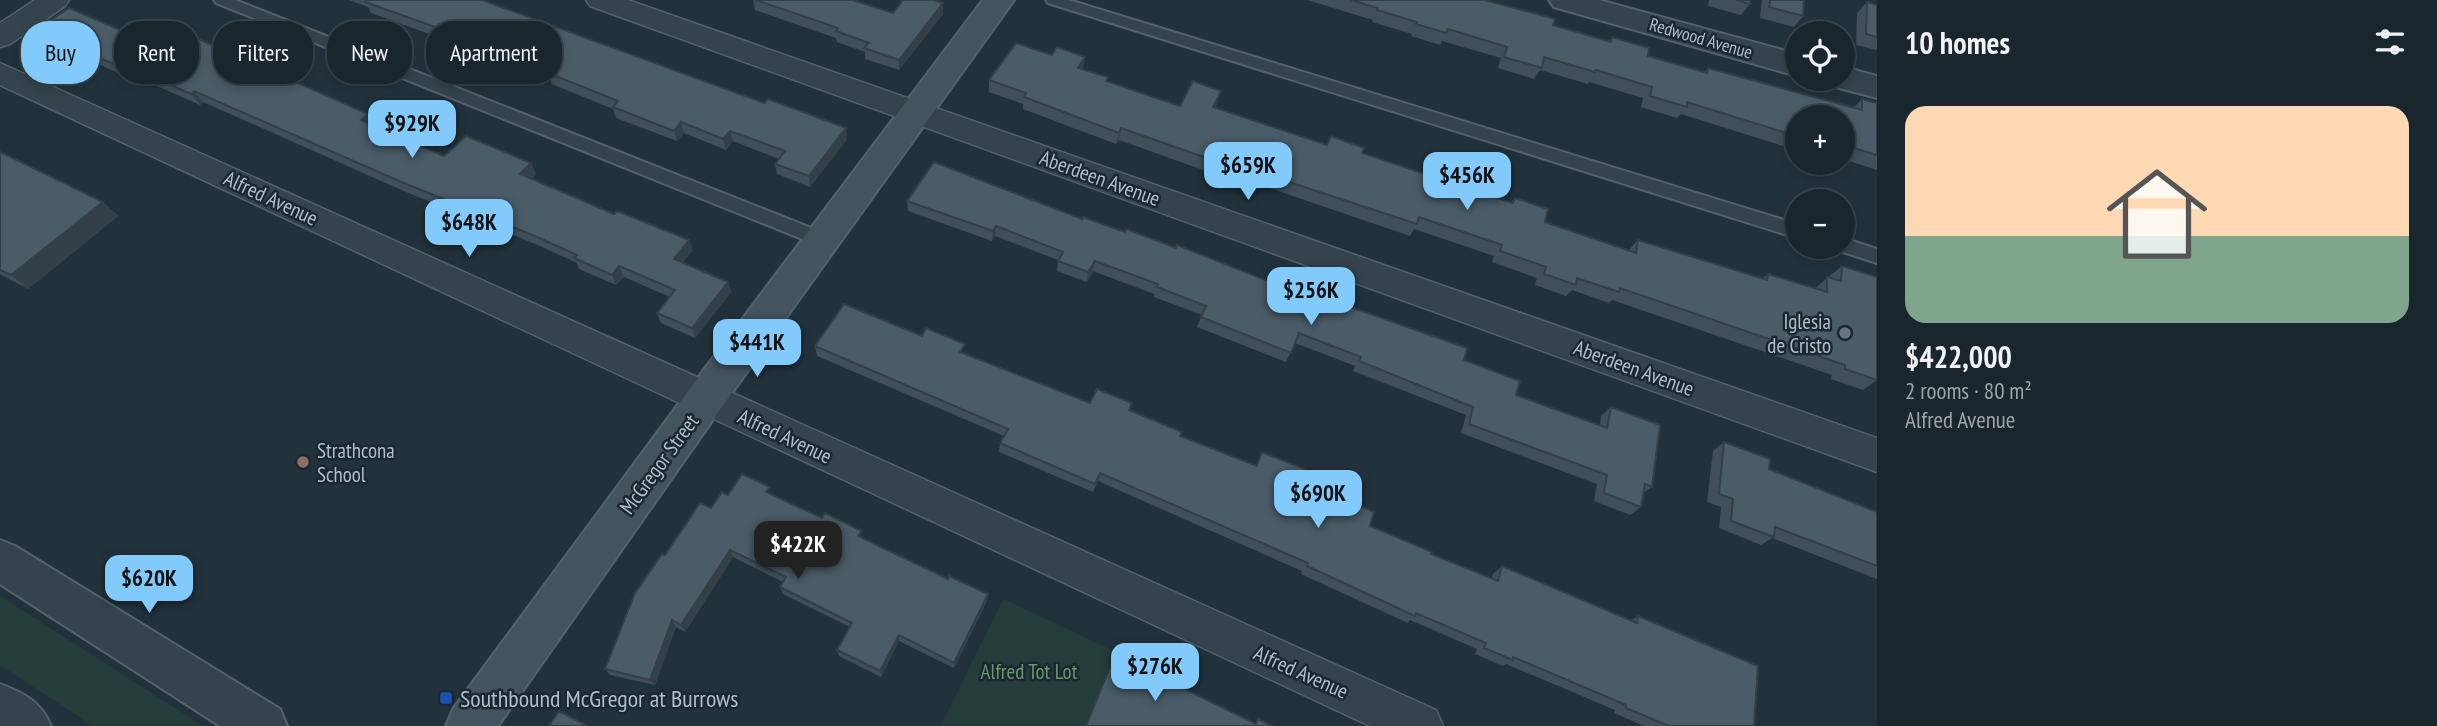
<!DOCTYPE html>
<html lang="en">
<head>
<meta charset="utf-8">
<style>
	:root { --surface:#1a262d; --page:#273239; --text:#f1f3f6; --muted:#9fa5aa; --line:#384349; --accent:#82c9fc }
	body { margin:0; font-family:"PT Sans Narrow",sans-serif; background:var(--page); color:var(--text); height:100vh; display:flex; flex-direction:column; font-size:26px; white-space:nowrap }
	* { box-sizing:border-box; margin:0 }
	p { font-size:23px; color:var(--muted) }
	.icon { flex:none; width:38px; height:38px; fill:none; stroke:currentColor; stroke-width:2; stroke-linecap:round; stroke-linejoin:round }
	.map { position:relative; flex:1; overflow:hidden }
	.panel { display:flex; flex-direction:column; background:var(--surface); width:560px }
	.panel>* { flex:none }
	.top-card { position:absolute; left:21px; top:21px; width:665px; height:63px; display:flex; gap:14px }
	.fabs { position:absolute; left:1785px; top:21px; display:grid; gap:14px }
	.fabs a { display:grid; place-items:center; width:70px; height:70px; border-radius:50%; background:var(--surface); box-shadow:0 4px 10px #0003,0 0 0 2px var(--line); font-size:35px }
	.price { position:absolute; translate:-50% -60px; padding:0 16px; border-radius:14px; background:var(--accent); color:#111; font-size:23px; line-height:46px; filter:drop-shadow(0 2px 4px #0008) }
	.price::after { content:''; position:absolute; left:50%; top:42px; width:21px; height:16px; margin-left:-10px; background:inherit; clip-path:polygon(0 0,100% 0,50% 100%) }
	.price.selected { background:#222; color:#fff }
	ul { padding:0; list-style:none }
	li { display:grid; align-content:center; gap:14px; height:371px; padding:0 28px }
	li span { display:grid; place-items:center; height:217px; border-radius:21px; color:#555 }
	li>.icon { margin-inline-start:auto }
	span .icon { width:126px; height:126px; fill:#fffc; stroke-width:1 }
	li b { font-size:30px }
	h2 { display:flex; justify-content:space-between; align-items:center; height:84px; padding:0 28px; font-size:30px }
	.tag { padding:0 24px; border-radius:28px; background:var(--surface); box-shadow:0 4px 10px #0003,0 0 0 2px var(--line); font-size:24px; line-height:63px }
	.tag.selected { background:var(--accent); color:#111 }
	main { display:flex; flex:1; min-height:0 }
	.map>svg:first-child { display:block }
	.green { fill:#243d3b }
	.lines { fill:none; stroke-linecap:round; stroke-linejoin:round }
	.service-casing { stroke:#54616a; stroke-width:4 }
	.minor-casing { stroke:#54616a; stroke-width:3 }
	.tertiary-casing { stroke:#54616a; stroke-width:4 }
	.secondary-casing { stroke:#54616a; stroke-width:4 }
	.service { fill:#35434c; fill-rule:evenodd }
	.minor { fill:#35434c; fill-rule:evenodd }
	.tertiary { fill:#35434c; fill-rule:evenodd }
	.secondary { fill:#43535f; fill-rule:evenodd }
	.wall { fill:#404f59 }
	.shaded-wall { fill:#344048 }
	.building { fill:#4a5c67; stroke:#344048; stroke-width:2 }
	.worship-dot { fill:#6b7280; stroke:#1b2831; stroke-width:2.5 }
	.education-dot { fill:#8d6e63; stroke:#1b2831; stroke-width:2.5 }
	.transit-dot { fill:#1a4fb4; stroke:#1b2831; stroke-width:2.5 }
	.labels { text-anchor:middle; dominant-baseline:central; stroke-width:5; stroke-linejoin:round; paint-order:stroke }
	.far-street-label { font-size:18px; fill:#b1bec8; stroke:#1b2831 }
	.street-label { font-size:21px; fill:#b1bec8; stroke:#1b2831 }
	.poi-label { font-size:21px; fill:#b1bec8; stroke:#1b2831; text-anchor:end }
	.park-label { font-size:21px; fill:#679a68; stroke:#1b2831 }
	.near-poi-label { font-size:24px; fill:#b1bec8; stroke:#1b2831; text-anchor:start }
</style>
</head>
<body>
<main>
<div class="map">
<svg width="1877" height="726" viewBox="0 0 1877 726">
	<rect width="100%" height="100%" fill="#22323c"/>
	<g class="green">
		<polygon points="0,596 203,726 93,726 0,665"/>
		<polygon points="1003,599 1118,653 1087,726 941,726"/>
	</g>
	<g class="lines">
		<defs>
			<g id="service">
				<polygon points="214,0 235,0 829,235 832,240 829,245 817,245 216,3"/>
				<polygon points="1046,0 1069,0 1797,224 1797,238 1048,3"/>
				<polygon points="1843,238 1877,249 1877,263 1837,250 1835,247 1843,247"/>
			</g>
			<g id="minor">
				<polygon points="35,0 69,0 65,6 10,44 0,47 0,23"/>
				<polygon points="586,0 628,0 1877,438 1877,472 590,6"/>
				<polygon points="0,63 1436,710 1443,726 1370,726 0,85"/>
			</g>
			<g id="tertiary">
				<polygon points="1549,0 1599,0 1797,54 1797,76 1554,7"/>
				<polygon points="1843,67 1877,76 1877,98 1832,86 1828,79 1843,79"/>
				<polygon points="0,540 15,546 280,709 287,726 220,726 0,584"/>
				<path d="M 0,684 C 24,693 41,702 51,726 L 0,726 Z"/>
			</g>
			<polygon id="secondary" points="983,0 1014,0 719,411 498,726 446,726 453,709 691,387"/>
		</defs>
		<use href="#service" class="service-casing"/>
		<use href="#minor" class="minor-casing"/>
		<use href="#tertiary" class="tertiary-casing"/>
		<use href="#secondary" class="secondary-casing"/>
		<use href="#service" class="service"/>
		<use href="#minor" class="minor"/>
		<use href="#tertiary" class="tertiary"/>
		<use href="#secondary" class="secondary"/>
	</g>
	<g class="wall">
		<polygon points="349,0 482,0 847,139 810,187 777,174 775,164 779,159 733,141 726,150 684,133 677,141 616,118 613,109 552,84 548,73 502,56 499,59 371,13 368,7"/>
		<polygon points="753,0 853,0 893,13 943,14 899,70 865,59 865,52 837,42 836,38 755,10"/>
		<polygon points="1307,0 1485,0 1553,25 1609,41 1612,37 1648,56 1704,72 1708,68 1853,108 1862,99 1877,103 1877,170 1843,159 1843,117 1797,117 1797,146 1789,143 1786,147 1681,114 1677,118 1641,107 1643,98 1589,82 1588,84 1540,70 1534,79 1498,68 1501,58 1442,41 1440,45 1411,36 1412,34 1372,22 1373,20"/>
		<polygon points="1709,0 1750,0 1750,4 1741,15 1708,6"/>
		<polygon points="1762,0 1804,0 1803,16 1794,27 1760,18"/>
		<polygon points="1867,2 1877,5 1877,50 1856,45 1857,13"/>
		<polygon points="40,27 160,47 375,125 374,126 444,156 531,163 536,174 531,179 614,214 689,240 693,250 682,263 728,282 731,292 695,338 661,323 657,313 670,297 624,277 616,285 579,269 577,263 540,246 406,192 203,102 200,105 130,74 127,77 76,54 70,48 50,39"/>
		<polygon points="989,80 1107,81 1180,106 1218,102 1215,108 1327,145 1362,153 1511,202 1515,198 1545,222 1629,250 1638,240 1763,278 1768,274 1814,289 1842,266 1877,277 1877,380 1863,390 1831,379 1832,375 1612,300 1609,303 1572,290 1566,296 1535,285 1537,278 1492,262 1494,256 1414,229 1410,236 1222,172 1220,176 1119,140 1116,144 1023,109 1023,104 989,92"/>
		<polygon points="0,152 103,202 118,216 28,289 0,274"/>
		<polygon points="907,201 1082,219 1322,303 1325,298 1464,360 1516,395 1600,426 1601,416 1611,407 1652,487 1643,493 1641,507 1630,515 1594,501 1597,484 1461,433 1466,415 1353,371 1355,366 1295,343 1286,362 1197,327 1202,315 1154,297 1154,294 1093,271 1087,282 1057,271 1058,260 995,236 992,241 908,211"/>
		<polygon points="922,336 1090,403 1130,411 1180,436 1256,466 1262,452 1300,482 1370,526 1431,554 1492,579 1493,574 1502,566 1631,620 1638,616 1754,726 1644,726 1614,713 1615,710 1506,664 1503,666 1475,654 1477,649 1410,620 1408,623 1301,574 1302,571 1098,481 1093,492 999,452 1000,443 1004,436 817,356 815,346"/>
		<polygon points="1724,442 1769,469 1877,512 1877,579 1772,538 1761,545 1719,528 1721,507 1707,502 1713,451"/>
		<polygon points="728,495 772,495 948,579 988,594 987,601 954,668 899,641 881,677 839,656 837,650 850,627 783,594 780,587 783,582 733,557 685,632 676,627 655,685 610,675 605,669 665,555"/>
	</g>
	<g class="shaded-wall">
		<polygon points="943,3 943,14 899,70 899,60"/>
		<polygon points="498,45 502,56 499,59 494,48"/>
		<polygon points="1085,57 1083,69 1078,68"/>
		<polygon points="121,63 130,74 127,77 118,66"/>
		<polygon points="194,91 203,102 200,105 191,94"/>
		<polygon points="1221,91 1218,102 1209,119 1213,107"/>
		<polygon points="368,114 375,125 368,131 361,120"/>
		<polygon points="681,122 684,133 677,141 674,131"/>
		<polygon points="846,128 847,139 810,187 809,176"/>
		<polygon points="1121,128 1119,140 1116,144 1119,133"/>
		<polygon points="730,131 733,141 726,150 723,139"/>
		<polygon points="531,163 536,174 525,185 520,174"/>
		<polygon points="103,202 118,216 28,289 11,275"/>
		<polygon points="996,226 995,236 992,241 993,231"/>
		<polygon points="689,240 693,250 677,269 674,259"/>
		<polygon points="1095,261 1093,271 1087,282 1088,272"/>
		<polygon points="619,266 624,277 616,285 612,275"/>
		<polygon points="728,282 731,292 695,338 692,328"/>
		<polygon points="730,550 733,557 685,632 681,625"/>
		<polygon points="988,594 987,601 954,668 954,663"/>
		<polygon points="672,620 676,627 655,685 650,680"/>
		<polygon points="899,635 899,641 881,677 880,671"/>
	</g>
	<g class="building">
		<polygon points="367,0 482,0 764,103 768,99 846,128 809,176 775,164 785,151 730,131 723,139 681,122 674,131 613,107 618,101 548,73 555,67 498,45 494,48 365,2"/>
		<polygon points="756,0 853,0 893,13 903,0 934,0 943,3 899,60 864,48 869,43 836,31 838,28"/>
		<polygon points="1351,0 1485,0 1555,19 1553,25 1611,42 1612,37 1649,48 1648,56 1707,73 1708,68 1862,110 1862,99 1877,103 1877,155 1843,145 1843,117 1797,117 1796,136 1687,102 1687,107 1650,96 1652,87 1596,70 1595,72 1544,57 1542,68 1504,57 1507,47 1448,29 1446,33 1416,24 1417,22 1377,10 1378,8"/>
		<polygon points="1736,0 1750,0 1750,4"/>
		<polygon points="1770,0 1804,0 1803,16 1769,7"/>
		<polygon points="1867,2 1877,5 1877,37 1866,34"/>
		<polygon points="69,8 160,47 169,40 182,46 194,37 368,114 361,120 444,156 466,136 531,163 520,174 614,214 617,211 689,240 674,259 728,282 692,328 657,313 675,290 619,266 612,275 574,258 577,255 535,236 399,181 194,91 191,94 121,63 118,66 66,43 69,40 40,27"/>
		<polygon points="1016,43 1052,55 1057,47 1085,57 1078,68 1108,77 1106,81 1180,106 1193,81 1221,91 1213,107 1327,145 1331,136 1364,148 1362,153 1443,180 1513,203 1515,198 1548,209 1545,222 1636,253 1638,240 1767,280 1768,274 1827,292 1827,277 1841,281 1842,266 1877,277 1877,380 1845,369 1845,365 1620,288 1619,292 1577,278 1576,285 1544,274 1546,267 1500,251 1502,245 1419,217 1417,224 1225,161 1224,164 1121,128 1119,133 1024,97 1026,93 989,80"/>
		<polygon points="0,152 103,202 11,275 0,270"/>
		<polygon points="934,162 1082,219 1083,217 1125,232 1126,229 1176,248 1177,245 1323,303 1325,298 1467,348 1464,360 1520,381 1516,395 1607,428 1611,407 1660,425 1652,487 1645,484 1641,507 1604,493 1607,475 1469,424 1473,407 1359,361 1361,357 1299,333 1291,353 1201,317 1206,306 1157,287 1158,284 1095,261 1088,272 1058,261 1063,252 996,226 993,231 907,201"/>
		<polygon points="844,304 922,336 926,328 965,344 960,352 1090,403 1097,389 1132,403 1129,410 1182,432 1180,436 1257,466 1262,452 1304,469 1300,482 1374,512 1370,526 1432,552 1431,554 1498,581 1502,566 1637,623 1638,616 1758,666 1754,726 1669,726 1626,708 1626,705 1513,657 1513,660 1484,648 1486,643 1416,613 1415,616 1307,566 1308,563 1100,473 1095,484 1000,443 1008,429 815,346"/>
		<polygon points="1724,442 1770,459 1769,469 1877,512 1877,566 1775,527 1774,537 1731,521 1733,499 1719,494"/>
		<polygon points="742,474 770,487 766,492 822,518 825,513 862,531 858,536 948,579 949,576 988,594 954,663 899,635 880,671 837,650 852,623 780,587 786,577 730,550 681,625 672,620 650,680 605,669 635,593 662,554 665,555 700,503 711,508 722,492 728,495"/>
		<polygon points="1115,655 1256,724 1258,719 1272,726 1086,726"/>
		<polygon points="559,711 587,726 549,726"/>
	</g>
	<circle class="worship-dot" cx="1845" cy="333" r="7"/>
	<circle class="education-dot" cx="303" cy="462" r="7"/>
	<rect class="transit-dot" x="439" y="691" width="14" height="14" rx="3.5"/>
	<g class="labels">
		<g class="far-street-label">
			<text transform="translate(1701 38) rotate(16)">Redwood Avenue</text>
		</g>
		<g class="street-label">
			<text transform="translate(1100 178) rotate(20)">Aberdeen Avenue</text>
			<text transform="translate(271 198) rotate(25)">Alfred Avenue</text>
			<text transform="translate(1634 368) rotate(20)">Aberdeen Avenue</text>
			<text transform="translate(785 436) rotate(25)">Alfred Avenue</text>
			<text transform="translate(659 464) rotate(-54)">McGregor Street</text>
			<text transform="translate(1301 672) rotate(24)">Alfred Avenue</text>
		</g>
		<g class="poi-label">
			<text x="1831" y="321">Iglesia<tspan x="1831" dy="24">de Cristo</tspan></text>
			<text x="317" y="450" text-anchor="start">Strathcona<tspan x="317" dy="24">School</tspan></text>
		</g>
		<g class="park-label">
			<text x="1029" y="671">Alfred Tot Lot</text>
		</g>
		<g class="near-poi-label">
			<text x="460" y="698">Southbound McGregor at Burrows</text>
		</g>
	</g>
</svg>
<div class="fabs">
<a><svg class="icon" aria-label="locate" viewBox="0 0 24 24"><circle cx="12" cy="12" r="6"/><path d="M12 2v4M12 18v4M2 12h4M18 12h4"/></svg></a>
<a>+</a>
<a>−</a>
</div>
<b class="price" style="left:412px;top:160px">$929K</b>
<b class="price" style="left:1248px;top:202px">$659K</b>
<b class="price" style="left:1467px;top:212px">$456K</b>
<b class="price" style="left:469px;top:259px">$648K</b>
<b class="price" style="left:1311px;top:327px">$256K</b>
<b class="price" style="left:757px;top:379px">$441K</b>
<b class="price" style="left:1318px;top:530px">$690K</b>
<b class="price selected" style="left:798px;top:581px">$422K</b>
<b class="price" style="left:149px;top:615px">$620K</b>
<b class="price" style="left:1155px;top:703px">$276K</b>
<div class="top-card">
<a class="tag selected">Buy</a>
<a class="tag">Rent</a>
<a class="tag">Filters</a>
<a class="tag">New</a>
<a class="tag">Apartment</a>
</div>
</div>
<section class="panel">
<h2>10 homes<svg class="icon" aria-label="filters" viewBox="0 0 24 24"><path d="M4 7h16M4 17h16"/><circle cx="9" cy="7" r="2"/><circle cx="15" cy="17" r="2"/></svg></h2>
<ul>
<li><span style="background:linear-gradient(#ffd9b3 60%,#7fa58c 0)"><svg class="icon" aria-label="home" viewBox="0 0 24 24"><path d="M3 11l9-7 9 7M6 9v11h12V9"/></svg></span><div><b>$422,000</b><p>2 rooms · 80 m²</p><p>Alfred Avenue</p></div></li>
</ul>
</section>
</main>
</body>
</html>
